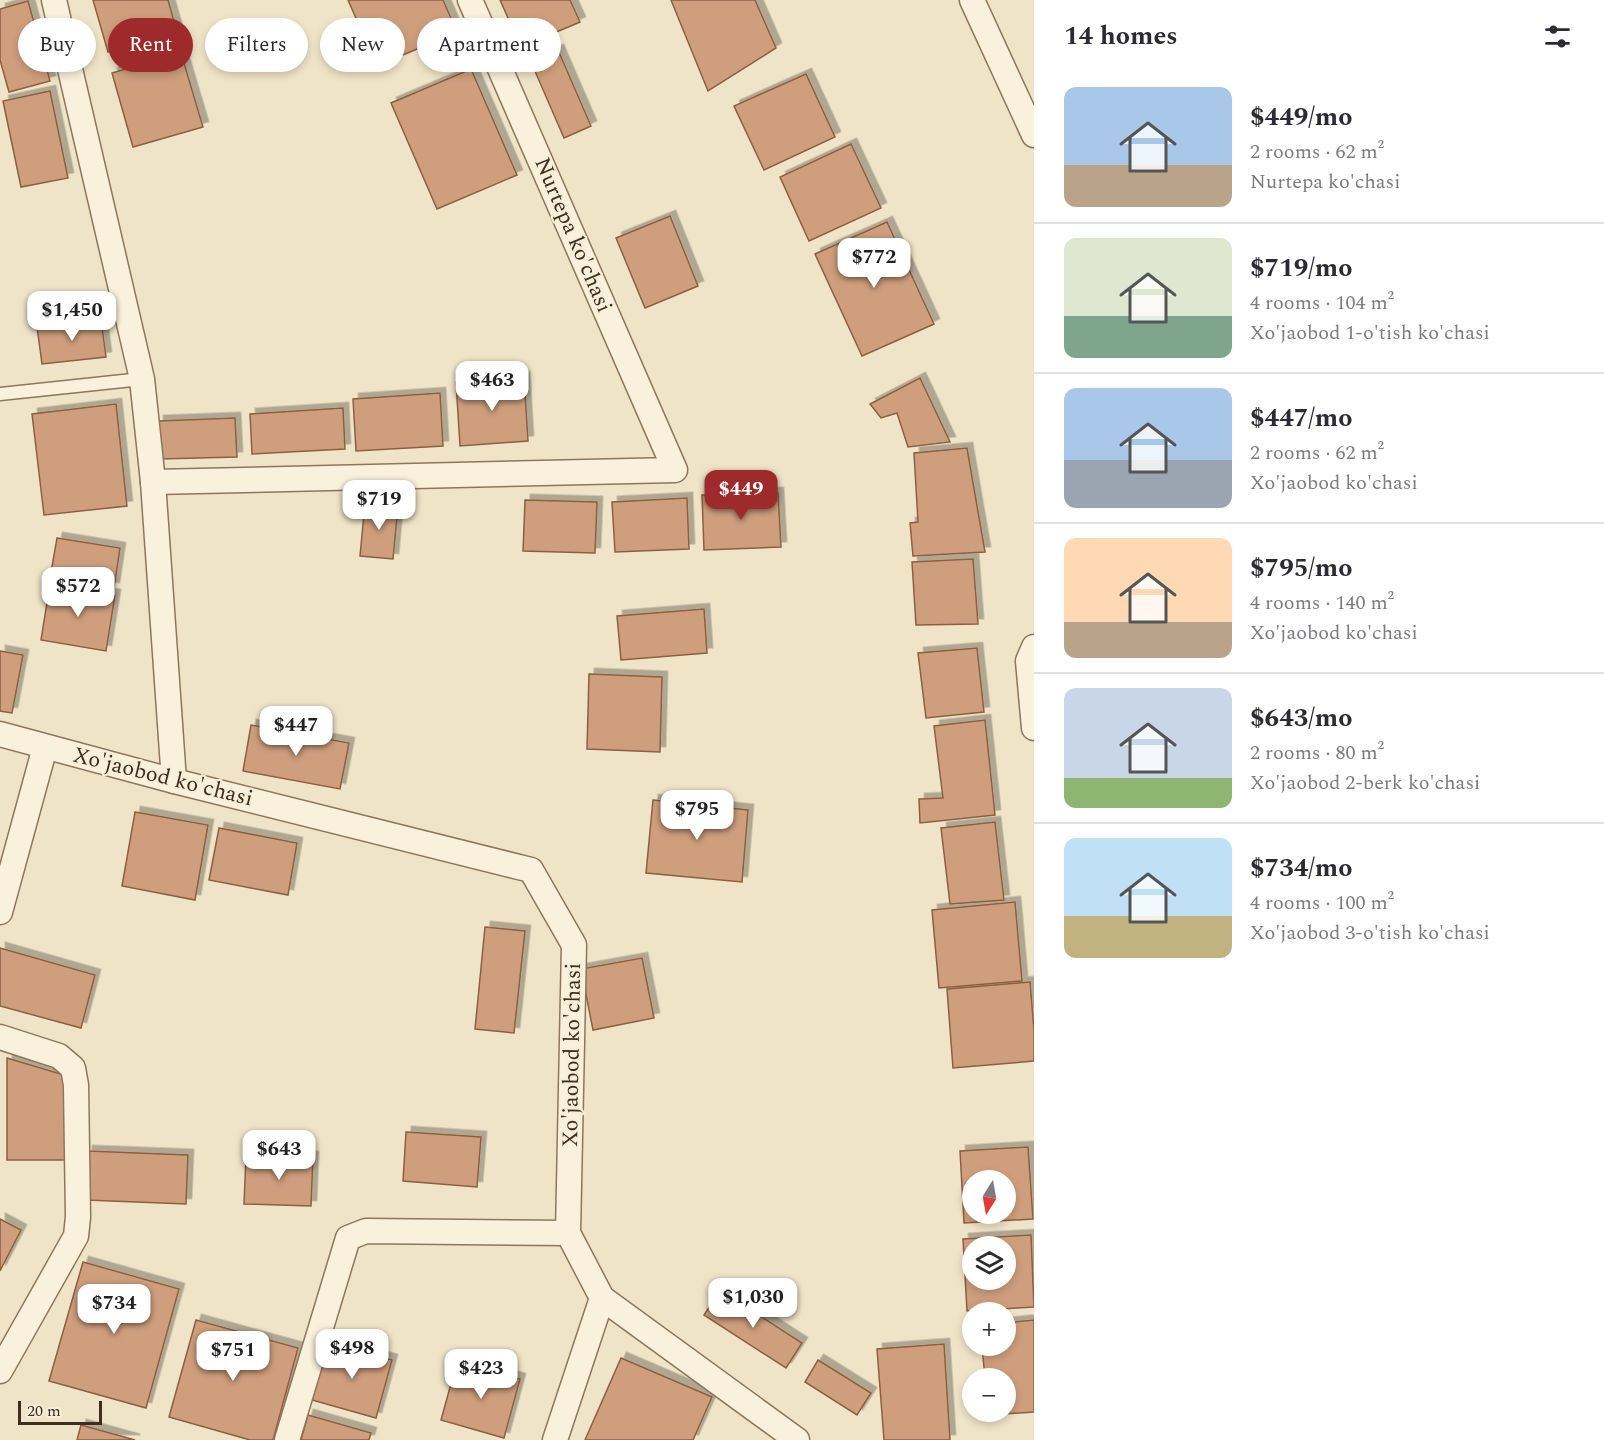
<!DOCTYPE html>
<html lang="en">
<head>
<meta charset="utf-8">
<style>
	:root { --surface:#fff; --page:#f7f7f7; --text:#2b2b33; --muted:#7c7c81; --line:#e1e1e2; --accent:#9e2a2b }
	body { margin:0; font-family:Spectral,serif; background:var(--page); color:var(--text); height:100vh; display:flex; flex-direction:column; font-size:22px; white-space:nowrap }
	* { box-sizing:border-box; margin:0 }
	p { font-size:20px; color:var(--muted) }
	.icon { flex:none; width:33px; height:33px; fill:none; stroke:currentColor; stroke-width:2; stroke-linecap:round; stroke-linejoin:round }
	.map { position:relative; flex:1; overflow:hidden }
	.side { display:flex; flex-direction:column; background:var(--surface); width:570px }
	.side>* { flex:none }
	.top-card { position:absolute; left:18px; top:18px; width:570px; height:54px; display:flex; gap:12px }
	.needle { width:39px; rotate:191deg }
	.tools { position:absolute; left:962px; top:1170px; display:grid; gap:12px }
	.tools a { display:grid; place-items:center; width:54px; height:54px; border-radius:50%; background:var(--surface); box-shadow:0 3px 9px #0003; font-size:30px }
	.scale { position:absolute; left:18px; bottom:15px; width:84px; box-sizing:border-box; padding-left:6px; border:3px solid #3d2e20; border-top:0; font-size:16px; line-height:21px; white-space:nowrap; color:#3d2e20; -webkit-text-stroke:4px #f7eed8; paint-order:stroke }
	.price { position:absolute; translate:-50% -51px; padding:0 14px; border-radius:12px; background:#fff; color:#222; font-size:20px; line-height:39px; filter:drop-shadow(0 2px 3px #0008) }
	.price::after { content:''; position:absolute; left:50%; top:36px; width:18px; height:14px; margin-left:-9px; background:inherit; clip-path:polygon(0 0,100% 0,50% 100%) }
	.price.selected { background:var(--accent); color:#fff }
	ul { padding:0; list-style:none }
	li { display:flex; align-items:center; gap:18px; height:150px; padding:0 30px }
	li+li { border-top:2px solid var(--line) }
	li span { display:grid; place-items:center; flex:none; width:168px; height:120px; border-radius:12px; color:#555 }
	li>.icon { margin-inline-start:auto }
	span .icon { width:72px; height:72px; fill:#fffc; stroke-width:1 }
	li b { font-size:26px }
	h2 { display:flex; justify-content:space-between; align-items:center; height:72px; padding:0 30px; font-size:26px }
	.pill { padding:0 21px; border-radius:27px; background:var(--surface); box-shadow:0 3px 9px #0003; font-size:21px; line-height:54px }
	.pill.selected { background:var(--accent); color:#fff }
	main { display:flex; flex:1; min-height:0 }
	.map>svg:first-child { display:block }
	.building { fill:#cf9f7d; stroke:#8d5f41; stroke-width:1.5; fill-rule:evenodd; filter:url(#shadow) }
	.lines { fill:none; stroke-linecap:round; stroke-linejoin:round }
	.service-casing { stroke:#8d765c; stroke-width:15 }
	.minor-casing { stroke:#8d765c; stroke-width:27 }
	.service { stroke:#faf1dc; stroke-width:12 }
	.minor { stroke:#faf1dc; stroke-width:24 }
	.labels { text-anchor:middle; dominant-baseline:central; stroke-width:4.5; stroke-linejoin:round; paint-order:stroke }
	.street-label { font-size:22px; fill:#3d2e20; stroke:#f7eed8 }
</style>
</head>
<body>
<main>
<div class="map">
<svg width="1034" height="1440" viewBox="0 0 1034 1440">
	<defs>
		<filter id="shadow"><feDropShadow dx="5.5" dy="-5.5" stdDeviation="0" flood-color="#0004"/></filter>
	</defs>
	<rect width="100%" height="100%" fill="#f0e4c8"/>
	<g class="building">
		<polygon points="93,0 168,0 177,32 108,52"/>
		<polygon points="348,0 443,0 457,32 377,66"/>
		<polygon points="500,0 570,0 580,22 521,47"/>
		<polygon points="671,0 755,0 776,48 708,91"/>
		<polygon points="28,1 50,81 9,92 0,60 0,9"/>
		<polygon points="558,50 591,126 564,138 531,62"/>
		<polygon points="181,53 203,127 133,147 112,73"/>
		<polygon points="471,69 517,175 437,209 391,103"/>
		<polygon points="806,74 835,137 764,170 734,106"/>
		<polygon points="50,91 68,178 21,187 3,101"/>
		<polygon points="851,144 881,208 809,241 780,177"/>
		<polygon points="670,216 698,286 645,308 616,238"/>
		<polygon points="887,222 934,324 862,356 815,254"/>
		<polygon points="101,320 106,357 42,364 37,327"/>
		<polygon points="524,377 528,441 460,446 456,382"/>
		<polygon points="920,378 950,442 908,447 897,413 881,418 870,404"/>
		<polygon points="440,393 443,446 356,451 353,399"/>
		<polygon points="116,404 127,506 44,515 32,414"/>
		<polygon points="343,408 345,449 252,454 250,414"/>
		<polygon points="235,418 237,457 160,459 158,421"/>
		<polygon points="967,448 985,552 913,556 910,523 918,522 914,453"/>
		<polygon points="778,493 781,547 704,550 702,495"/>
		<polygon points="687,498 689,549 615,552 612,502"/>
		<polygon points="525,500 597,502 595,553 523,551"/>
		<polygon points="365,503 398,506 393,559 360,556"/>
		<polygon points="57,538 120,548 114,588 50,578"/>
		<polygon points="973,559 978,624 916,625 912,562"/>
		<polygon points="50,584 115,595 106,651 41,640"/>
		<polygon points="704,609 707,653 621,660 617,616"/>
		<polygon points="977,648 984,712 926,718 918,653"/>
		<polygon points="0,651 23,655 12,713 0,711"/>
		<polygon points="589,674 662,677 660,752 587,749"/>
		<polygon points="985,720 995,815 920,823 919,799 943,798 934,726"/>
		<polygon points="251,725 349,743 340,789 243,771"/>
		<polygon points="653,800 748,810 742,882 646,873"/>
		<polygon points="135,812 208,825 195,900 122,886"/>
		<polygon points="995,822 1004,900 950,904 941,828"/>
		<polygon points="219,828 297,843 288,895 209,880"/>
		<polygon points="1015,902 1022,981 939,988 932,910"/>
		<polygon points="485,927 525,931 514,1033 475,1029"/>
		<polygon points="0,948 95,975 81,1028 0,1006"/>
		<polygon points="642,958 654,1018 593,1030 581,969"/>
		<polygon points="1030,982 1034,1030 1034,1061 953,1068 947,989"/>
		<polygon points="7,1058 64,1075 65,1160 7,1160"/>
		<polygon points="406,1132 481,1137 477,1187 403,1181"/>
		<path d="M 1028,1147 L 1033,1219 L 964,1223 L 960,1151 ZM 972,1180 L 1005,1180 L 1005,1214 L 972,1214 Z"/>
		<polygon points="87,1151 188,1155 186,1204 86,1200"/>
		<polygon points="246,1156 313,1157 311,1206 244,1204"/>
		<polygon points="0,1219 21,1230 0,1271"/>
		<path d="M 1031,1235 L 1034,1307 L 967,1311 L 963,1239 ZM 972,1246 L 1005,1246 L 1005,1280 L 972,1280 Z"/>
		<polygon points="83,1262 179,1289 146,1408 49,1381"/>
		<polygon points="720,1290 802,1343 786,1368 704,1315"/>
		<polygon points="196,1320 298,1348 273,1440 250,1440 169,1417"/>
		<polygon points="1034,1320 1034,1412 988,1415 987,1412 1005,1412 1005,1378 985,1378 982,1346 1005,1346 1005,1323"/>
		<polygon points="328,1342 392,1360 376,1418 312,1400"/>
		<polygon points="944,1344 950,1440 884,1440 877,1349"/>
		<polygon points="621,1358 712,1397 693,1440 585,1440"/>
		<polygon points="818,1360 871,1393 857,1415 805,1382"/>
		<polygon points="457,1362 520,1379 504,1438 441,1420"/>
		<polygon points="308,1415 371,1433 369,1440 301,1440"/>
		<polygon points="81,1425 135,1440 77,1440"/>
	</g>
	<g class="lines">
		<defs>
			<polyline id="service" points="0,394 142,379"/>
			<g id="minor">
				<polyline points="54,0 142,379 153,482 174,781"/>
				<polyline points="972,0 1034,135"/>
				<polyline points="153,482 675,470 470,0"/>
				<polyline points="1034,647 1028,661 1034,728"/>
				<polyline points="0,734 174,781 531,870 574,945 568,1233 602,1298 797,1440"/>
				<polyline points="0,912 45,747"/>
				<polyline points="0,1037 59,1056 73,1068 76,1085 78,1217 76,1236 0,1371"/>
				<polyline points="287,1440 348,1238 366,1231 568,1233"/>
				<polyline points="555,1440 602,1298"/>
			</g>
		</defs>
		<use href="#service" class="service-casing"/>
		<use href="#minor" class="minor-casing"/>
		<use href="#service" class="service"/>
		<use href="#minor" class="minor"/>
	</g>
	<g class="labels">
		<g class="street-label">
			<text transform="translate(573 235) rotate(67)">Nurtepa ko'chasi</text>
			<text transform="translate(163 777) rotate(14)">Xo'jaobod ko'chasi</text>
			<text transform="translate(572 1055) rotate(-89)">Xo'jaobod ko'chasi</text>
		</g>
	</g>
</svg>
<div class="tools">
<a><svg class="needle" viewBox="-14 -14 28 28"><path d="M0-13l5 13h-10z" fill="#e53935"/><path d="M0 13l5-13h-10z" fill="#7c7c81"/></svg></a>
<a><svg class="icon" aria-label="layers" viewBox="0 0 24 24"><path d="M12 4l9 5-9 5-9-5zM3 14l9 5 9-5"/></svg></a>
<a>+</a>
<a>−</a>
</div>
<div class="scale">20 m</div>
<b class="price" style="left:874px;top:289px">$772</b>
<b class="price" style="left:72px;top:342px">$1,450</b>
<b class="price" style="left:492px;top:412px">$463</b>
<b class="price selected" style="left:741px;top:521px">$449</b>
<b class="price" style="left:379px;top:531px">$719</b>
<b class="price" style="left:78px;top:618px">$572</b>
<b class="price" style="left:296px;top:757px">$447</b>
<b class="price" style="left:697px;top:841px">$795</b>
<b class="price" style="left:279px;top:1181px">$643</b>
<b class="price" style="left:753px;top:1329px">$1,030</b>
<b class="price" style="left:114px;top:1335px">$734</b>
<b class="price" style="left:352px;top:1380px">$498</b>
<b class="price" style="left:233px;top:1382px">$751</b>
<b class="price" style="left:481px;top:1400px">$423</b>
<div class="top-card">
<a class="pill">Buy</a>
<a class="pill selected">Rent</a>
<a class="pill">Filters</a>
<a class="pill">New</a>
<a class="pill">Apartment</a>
</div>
</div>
<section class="side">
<h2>14 homes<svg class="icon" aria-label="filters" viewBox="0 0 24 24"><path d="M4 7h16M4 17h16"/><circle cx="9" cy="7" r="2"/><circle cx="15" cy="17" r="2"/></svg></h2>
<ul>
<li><span style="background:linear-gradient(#a9c7e8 65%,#b9a48a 0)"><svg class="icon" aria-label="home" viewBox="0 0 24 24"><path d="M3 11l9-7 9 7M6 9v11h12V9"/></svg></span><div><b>$449/mo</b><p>2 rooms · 62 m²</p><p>Nurtepa ko'chasi</p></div></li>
<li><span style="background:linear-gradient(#dfe7d0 65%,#7fa58c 0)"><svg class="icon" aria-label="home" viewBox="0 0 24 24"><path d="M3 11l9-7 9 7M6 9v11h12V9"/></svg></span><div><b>$719/mo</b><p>4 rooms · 104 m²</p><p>Xo'jaobod 1-o'tish ko'chasi</p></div></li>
<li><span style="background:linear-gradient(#a9c7e8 60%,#9aa5b1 0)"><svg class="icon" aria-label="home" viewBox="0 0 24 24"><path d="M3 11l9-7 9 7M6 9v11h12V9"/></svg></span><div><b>$447/mo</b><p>2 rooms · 62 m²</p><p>Xo'jaobod ko'chasi</p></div></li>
<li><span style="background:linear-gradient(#ffd9b3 70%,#b9a48a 0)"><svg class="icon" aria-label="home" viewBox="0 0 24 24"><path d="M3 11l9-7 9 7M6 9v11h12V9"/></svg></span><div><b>$795/mo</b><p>4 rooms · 140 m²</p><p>Xo'jaobod ko'chasi</p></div></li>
<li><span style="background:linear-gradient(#c9d6e8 75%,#8fb573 0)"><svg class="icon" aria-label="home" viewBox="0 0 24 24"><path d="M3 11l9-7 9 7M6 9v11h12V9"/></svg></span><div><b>$643/mo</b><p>2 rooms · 80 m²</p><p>Xo'jaobod 2-berk ko'chasi</p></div></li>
<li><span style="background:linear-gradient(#bfe0f5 65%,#c2b280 0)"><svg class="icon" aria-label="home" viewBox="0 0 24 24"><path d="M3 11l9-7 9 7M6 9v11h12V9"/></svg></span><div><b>$734/mo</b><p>4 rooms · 100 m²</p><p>Xo'jaobod 3-o'tish ko'chasi</p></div></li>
</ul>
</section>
</main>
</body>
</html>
